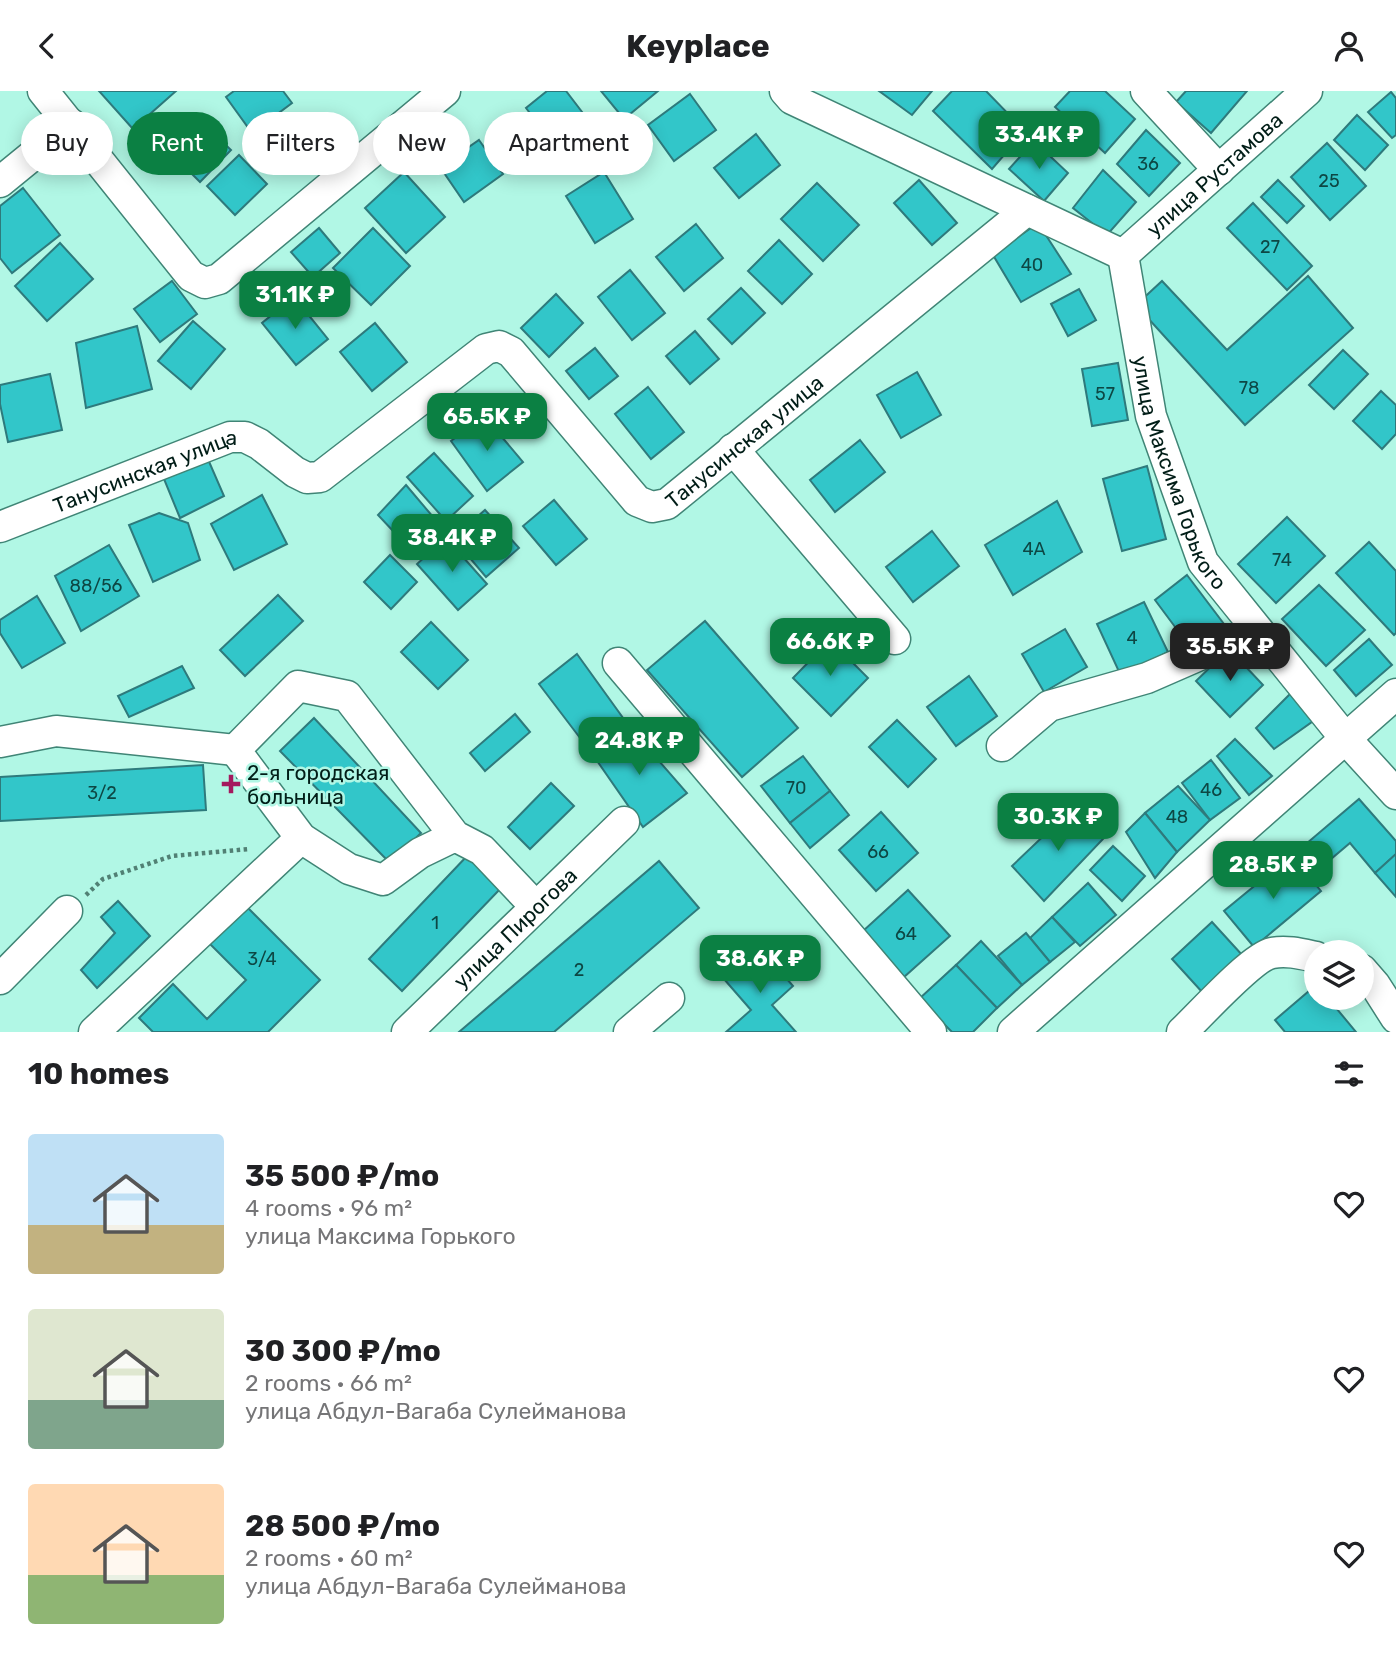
<!DOCTYPE html>
<html lang="en">
<head>
<meta charset="utf-8">
<style>
	:root { --surface:#fff; --page:#f2f2f2; --text:#202124; --muted:#757577; --accent:#0b8043 }
	body { margin:0; font-family:Rubik,sans-serif; background:var(--page); color:var(--text); height:100vh; display:flex; flex-direction:column; font-size:26px; white-space:nowrap }
	* { box-sizing:border-box; margin:0 }
	p { font-size:23px; color:var(--muted) }
	.icon { flex:none; width:38px; height:38px; fill:none; stroke:currentColor; stroke-width:2; stroke-linecap:round; stroke-linejoin:round }
	.map { position:relative; height:941px; overflow:hidden }
	.side { display:flex; flex-direction:column; background:var(--surface); flex:1 }
	.side>* { flex:none }
	.hud { position:absolute; left:21px; top:21px; width:700px; height:63px; display:flex; gap:14px }
	.buttons { position:absolute; left:1304px; top:849px; display:grid; gap:14px }
	.buttons a { display:grid; place-items:center; width:70px; height:70px; border-radius:50%; background:var(--surface); box-shadow:0 4px 18px #0003; font-size:35px }
	.price { position:absolute; translate:-50% -60px; padding:0 16px; border-radius:14px; background:var(--accent); color:#fff; font-size:23px; line-height:46px; filter:drop-shadow(0 2px 4px #0008) }
	.price::after { content:''; position:absolute; left:50%; top:42px; width:21px; height:16px; margin-left:-10px; background:inherit; clip-path:polygon(0 0,100% 0,50% 100%) }
	.price.on { background:#222; color:#fff }
	ul { padding:0; list-style:none }
	li { display:flex; align-items:center; gap:21px; height:175px; padding:0 28px }
	li span { display:grid; place-items:center; flex:none; width:196px; height:140px; border-radius:7px; color:#555 }
	li>.icon { margin-inline-start:auto }
	span .icon { width:84px; height:84px; fill:#fffc; stroke-width:1 }
	li b { font-size:30px }
	h2 { display:flex; justify-content:space-between; align-items:center; height:84px; padding:0 28px; font-size:30px }
	.tag { padding:0 24px; border-radius:32px; background:var(--surface); box-shadow:0 4px 18px #0003; font-size:24px; line-height:63px }
	.tag.on { background:var(--accent); color:#fff }
	header { display:flex; justify-content:space-between; align-items:center; height:91px; padding:0 28px; background:var(--surface); font-size:32px; font-weight:700 }
	.map>svg:first-child { display:block }
	.building { fill:#32c6c9; stroke:#2e7a7c; stroke-width:2 }
	.lines { fill:none; stroke-linecap:round; stroke-linejoin:round }
	.minor-casing { stroke:#408576; stroke-width:33 }
	.path { stroke:#518074; stroke-width:4.5; stroke-dasharray:3.5 3.5; stroke-linecap:butt }
	.minor { stroke:#fff; stroke-width:30 }
	.poi-dot { fill:#a4185e; stroke:#b1f7e5; stroke-width:2.5 }
	.labels { text-anchor:middle; dominant-baseline:central; stroke-width:5; stroke-linejoin:round; paint-order:stroke }
	.number-label { font-size:18px; fill:#0d4744 }
	.street-label { font-size:21px; fill:#011d17; stroke:#b1f7e5 }
	.poi-label { font-size:21px; fill:#011d17; stroke:#b1f7e5; text-anchor:start }
</style>
</head>
<body>
<header><svg class="icon" aria-label="back" viewBox="0 0 24 24"><path d="M15 5l-7 7 7 7"/></svg>Keyplace<svg class="icon" aria-label="person" viewBox="0 0 24 24"><circle cx="12" cy="8" r="4"/><path d="M4 21q1-7 8-7t8 7"/></svg></header>
<div class="map">
<svg width="1396" height="941" viewBox="0 0 1396 941">
	<rect width="100%" height="100%" fill="#b1f7e5"/>
	<g class="building">
		<polygon points="99,0 176,0 133,38"/>
		<polygon points="234,0 283,0 292,12 252,42 226,6"/>
		<polygon points="547,0 566,0 592,34 559,60 526,17"/>
		<polygon points="601,0 658,0 624,28"/>
		<polygon points="879,0 932,0 912,24"/>
		<polygon points="952,0 986,0 1025,40 992,78 933,20"/>
		<polygon points="1070,0 1105,0 1135,28 1105,62 1055,16"/>
		<polygon points="1186,0 1247,0 1211,42 1176,11"/>
		<polygon points="1391,1 1396,7 1396,44 1392,47 1368,21"/>
		<polygon points="690,3 716,39 674,70 648,34"/>
		<polygon points="1357,24 1388,54 1365,79 1334,49"/>
		<polygon points="196,25 231,59 200,91 165,56"/>
		<polygon points="1146,39 1180,72 1149,105 1117,73"/>
		<polygon points="756,43 780,74 739,107 714,77"/>
		<polygon points="479,49 503,83 464,111 440,76"/>
		<polygon points="1034,50 1068,82 1044,110 1009,78"/>
		<polygon points="1327,52 1366,95 1330,129 1291,86"/>
		<polygon points="239,64 267,93 235,124 207,95"/>
		<polygon points="1103,79 1136,111 1107,144 1073,117"/>
		<polygon points="404,81 445,126 406,162 365,117"/>
		<polygon points="604,81 633,128 595,152 566,105"/>
		<polygon points="919,89 957,132 932,154 894,112"/>
		<polygon points="1278,89 1304,115 1287,132 1261,106"/>
		<polygon points="817,92 859,134 823,170 781,128"/>
		<polygon points="23,97 60,144 12,182 0,167 0,115"/>
		<polygon points="1253,112 1312,175 1287,199 1227,137"/>
		<polygon points="1038,132 1071,183 1021,211 993,164"/>
		<polygon points="696,133 723,167 684,200 656,166"/>
		<polygon points="319,137 340,162 313,186 291,161"/>
		<polygon points="373,137 410,175 371,214 333,177"/>
		<polygon points="779,149 812,183 782,213 748,180"/>
		<polygon points="60,152 93,188 47,230 15,195"/>
		<polygon points="630,179 665,222 632,249 598,206"/>
		<polygon points="1308,185 1353,237 1245,334 1136,214 1162,190 1227,259"/>
		<polygon points="172,190 197,223 160,251 134,218"/>
		<polygon points="741,197 765,222 732,253 708,228"/>
		<polygon points="1079,198 1096,229 1068,245 1051,213"/>
		<polygon points="556,203 583,232 549,266 521,237"/>
		<polygon points="294,206 328,248 296,274 262,232"/>
		<polygon points="193,230 225,258 191,298 158,270"/>
		<polygon points="375,232 407,271 372,300 340,261"/>
		<polygon points="137,235 152,298 86,317 76,252"/>
		<polygon points="695,240 719,268 690,293 666,265"/>
		<polygon points="595,257 618,285 589,308 566,280"/>
		<polygon points="1343,259 1368,283 1334,318 1309,294"/>
		<polygon points="1118,272 1128,329 1092,335 1082,278"/>
		<polygon points="917,281 941,324 901,347 877,304"/>
		<polygon points="50,283 62,339 8,351 0,313 0,294"/>
		<polygon points="648,296 684,341 651,368 615,323"/>
		<polygon points="1381,300 1396,314 1396,343 1382,358 1353,330"/>
		<polygon points="484,325 523,371 487,400 451,350"/>
		<polygon points="860,349 885,381 835,421 810,389"/>
		<polygon points="434,362 473,405 446,430 407,386"/>
		<polygon points="207,366 224,405 180,427 164,388"/>
		<polygon points="1147,375 1166,448 1122,460 1103,388"/>
		<polygon points="406,394 439,433 410,458 378,424"/>
		<polygon points="262,404 287,453 234,479 211,433"/>
		<polygon points="554,409 587,448 556,474 523,435"/>
		<polygon points="1057,410 1082,461 1013,504 985,454"/>
		<polygon points="485,419 519,457 486,486 453,447"/>
		<polygon points="159,422 188,432 200,469 153,491 129,434"/>
		<polygon points="1287,426 1325,465 1276,512 1238,473"/>
		<polygon points="932,440 959,475 913,511 886,476"/>
		<polygon points="446,447 487,493 458,519 417,473"/>
		<polygon points="1369,451 1396,480 1396,542 1394,544 1336,482"/>
		<polygon points="109,454 139,505 81,540 55,485"/>
		<polygon points="390,464 417,491 391,518 364,491"/>
		<polygon points="1187,484 1227,537 1193,560 1155,509"/>
		<polygon points="1319,494 1365,539 1326,575 1282,528"/>
		<polygon points="278,504 303,530 245,585 220,559"/>
		<polygon points="37,505 65,552 22,577 0,542 0,529"/>
		<polygon points="1144,511 1168,561 1121,585 1097,533"/>
		<polygon points="705,530 798,637 742,686 647,579"/>
		<polygon points="431,531 468,569 438,598 401,561"/>
		<polygon points="1065,538 1087,576 1044,601 1022,563"/>
		<polygon points="1369,548 1392,574 1356,605 1334,579"/>
		<polygon points="830,549 868,587 831,625 793,587"/>
		<polygon points="1229,558 1263,594 1230,626 1196,590"/>
		<polygon points="577,563 631,638 593,664 539,593"/>
		<polygon points="182,575 194,597 129,626 118,605"/>
		<polygon points="969,585 997,625 956,655 927,616"/>
		<polygon points="1291,602 1316,628 1274,658 1256,637"/>
		<polygon points="515,623 530,641 485,680 470,662"/>
		<polygon points="314,627 421,742 390,772 280,660"/>
		<polygon points="897,629 936,668 908,696 869,656"/>
		<polygon points="631,638 687,702 643,736 593,664"/>
		<polygon points="1235,648 1272,685 1249,704 1217,665"/>
		<polygon points="803,665 830,700 790,732 761,695"/>
		<polygon points="1211,669 1240,707 1210,729 1182,692"/>
		<polygon points="203,674 206,719 0,730 0,686"/>
		<polygon points="551,692 574,715 530,758 508,736"/>
		<polygon points="1178,695 1210,729 1177,761 1145,722"/>
		<polygon points="830,700 849,724 810,757 790,732"/>
		<polygon points="1359,708 1396,750 1396,763 1375,782 1350,752 1318,779 1300,758"/>
		<polygon points="1076,714 1103,748 1044,810 1012,775"/>
		<polygon points="881,721 918,762 876,800 839,759"/>
		<polygon points="1145,722 1177,761 1155,787 1126,741"/>
		<polygon points="1113,755 1145,785 1122,810 1090,779"/>
		<polygon points="1396,763 1396,806 1375,782"/>
		<polygon points="468,764 502,796 402,900 369,868"/>
		<polygon points="1292,764 1321,800 1254,856 1224,820"/>
		<polygon points="659,770 699,817 554,941 459,941"/>
		<polygon points="1088,792 1116,824 1080,855 1052,826"/>
		<polygon points="908,799 950,845 904,886 863,840"/>
		<polygon points="118,810 150,845 97,897 81,879 115,842 101,826"/>
		<polygon points="242,811 320,889 268,941 153,941 139,927 173,893 207,928 246,889 205,848"/>
		<polygon points="1052,826 1075,851 1050,871 1030,847"/>
		<polygon points="1212,831 1243,865 1203,902 1172,868"/>
		<polygon points="1026,842 1050,871 1022,894 998,865"/>
		<polygon points="981,850 1022,894 997,917 956,874"/>
		<polygon points="760,857 793,895 772,914 796,941 726,941 751,919 724,888"/>
		<polygon points="956,874 997,917 973,941 952,941 919,908"/>
		<polygon points="1316,894 1316,906 1327,906 1356,941 1285,941 1275,929"/>
	</g>
	<g class="lines">
		<defs>
			<g id="minor">
				<polyline points="43,0 191,185 205,192 219,188 445,0"/>
				<polyline points="785,0 792,8 1123,164"/>
				<polyline points="1146,0 1219,79"/>
				<polyline points="0,91 71,33"/>
				<path id="s1" d="M 1123,164 L 1151,325 L 1203,471 L 1345,647 L 1396,703"/>
				<path id="s2" d="M 1123,164 L 1307,0"/>
				<polyline points="733,358 895,548"/>
				<path id="s3" d="M 0,436 L 230,346 L 245,346 L 259,353 L 295,381 L 307,387 L 320,386 L 486,258 L 499,255 L 511,261 L 637,410 L 652,416 L 667,413 L 1027,119"/>
				<polyline points="618,572 931,941"/>
				<polyline points="0,651 56,640 235,659"/>
				<polyline points="1002,655 1049,615 1147,587 1257,539"/>
				<polyline points="455,745 347,605 298,595 235,659 301,747 349,778 383,789 420,762 455,745 482,759 536,816"/>
				<polyline points="1362,879 1375,894 1396,927"/>
				<polyline points="0,888 67,820"/>
				<polyline points="94,941 301,747"/>
				<path id="s4" d="M 407,941 L 624,731"/>
				<polyline points="629,941 669,907"/>
				<polyline points="1013,941 1396,603"/>
				<path d="M 1182,941 C 1200,924 1252,866 1272,862 C 1287,859 1302,863 1316,866"/>
			</g>
		</defs>
		<use href="#minor" class="minor-casing"/>
		<polyline class="path" points="86,804 103,788 172,765 249,758"/>
		<use href="#minor" class="minor"/>
	</g>
	<path class="poi-dot" d="M227.5 682.5h7v7h7v7h-7v7h-7v-7h-7v-7h7z"/>
	<g class="labels">
		<g class="number-label">
			<text x="1148" y="73">36</text>
			<text x="1329" y="90">25</text>
			<text x="1270" y="156">27</text>
			<text x="1032" y="174">40</text>
			<text x="1249" y="297">78</text>
			<text x="1105" y="303">57</text>
			<text x="1034" y="458">4А</text>
			<text x="1282" y="469">74</text>
			<text x="96" y="495">88/56</text>
			<text x="1132" y="547">4</text>
			<text x="796" y="697">70</text>
			<text x="1211" y="699">46</text>
			<text x="102" y="702">3/2</text>
			<text x="1177" y="726">48</text>
			<text x="878" y="761">66</text>
			<text x="435" y="832">1</text>
			<text x="906" y="843">64</text>
			<text x="262" y="868">3/4</text>
			<text x="579" y="879">2</text>
		</g>
		<g class="street-label">
			<text stroke="none"><textPath href="#s2" startOffset="122">улица Рустамова</textPath></text>
			<text stroke="none"><textPath href="#s3" startOffset="912">Танусинская улица</textPath></text>
			<text stroke="none"><textPath href="#s1" startOffset="226">улица Максима Горького</textPath></text>
			<text stroke="none"><textPath href="#s3" startOffset="156">Танусинская улица</textPath></text>
			<text stroke="none"><textPath href="#s4" startOffset="150">улица Пирогова</textPath></text>
		</g>
		<g class="poi-label">
			<text x="247" y="681">2-я городская<tspan x="247" dy="24">больница</tspan></text>
		</g>
	</g>
</svg>
<div class="buttons">
<a><svg class="icon" aria-label="layers" viewBox="0 0 24 24"><path d="M12 4l9 5-9 5-9-5zM3 14l9 5 9-5"/></svg></a>
</div>
<b class="price" style="left:1039px;top:80px">33.4K ₽</b>
<b class="price" style="left:295px;top:240px">31.1K ₽</b>
<b class="price" style="left:487px;top:362px">65.5K ₽</b>
<b class="price" style="left:452px;top:483px">38.4K ₽</b>
<b class="price" style="left:830px;top:587px">66.6K ₽</b>
<b class="price on" style="left:1230px;top:592px">35.5K ₽</b>
<b class="price" style="left:639px;top:686px">24.8K ₽</b>
<b class="price" style="left:1058px;top:762px">30.3K ₽</b>
<b class="price" style="left:1273px;top:810px">28.5K ₽</b>
<b class="price" style="left:760px;top:904px">38.6K ₽</b>
<div class="hud">
<a class="tag">Buy</a>
<a class="tag on">Rent</a>
<a class="tag">Filters</a>
<a class="tag">New</a>
<a class="tag">Apartment</a>
</div>
</div>
<section class="side">
<h2>10 homes<svg class="icon" aria-label="filters" viewBox="0 0 24 24"><path d="M4 7h16M4 17h16"/><circle cx="9" cy="7" r="2"/><circle cx="15" cy="17" r="2"/></svg></h2>
<ul>
<li><span style="background:linear-gradient(#bfe0f5 65%,#c2b280 0)"><svg class="icon" aria-label="home" viewBox="0 0 24 24"><path d="M3 11l9-7 9 7M6 9v11h12V9"/></svg></span><div><b>35 500 ₽/mo</b><p>4 rooms · 96 m²</p><p>улица Максима Горького</p></div><svg class="icon" aria-label="heart" viewBox="0 0 24 24"><path d="M12 20l-8-8c-3-5 5-10 8-4 3-6 11-1 8 4z"/></svg></li>
<li><span style="background:linear-gradient(#dfe7d0 65%,#7fa58c 0)"><svg class="icon" aria-label="home" viewBox="0 0 24 24"><path d="M3 11l9-7 9 7M6 9v11h12V9"/></svg></span><div><b>30 300 ₽/mo</b><p>2 rooms · 66 m²</p><p>улица Абдул-Вагаба Сулейманова</p></div><svg class="icon" aria-label="heart" viewBox="0 0 24 24"><path d="M12 20l-8-8c-3-5 5-10 8-4 3-6 11-1 8 4z"/></svg></li>
<li><span style="background:linear-gradient(#ffd9b3 65%,#8fb573 0)"><svg class="icon" aria-label="home" viewBox="0 0 24 24"><path d="M3 11l9-7 9 7M6 9v11h12V9"/></svg></span><div><b>28 500 ₽/mo</b><p>2 rooms · 60 m²</p><p>улица Абдул-Вагаба Сулейманова</p></div><svg class="icon" aria-label="heart" viewBox="0 0 24 24"><path d="M12 20l-8-8c-3-5 5-10 8-4 3-6 11-1 8 4z"/></svg></li>
</ul>
</section>
</body>
</html>
